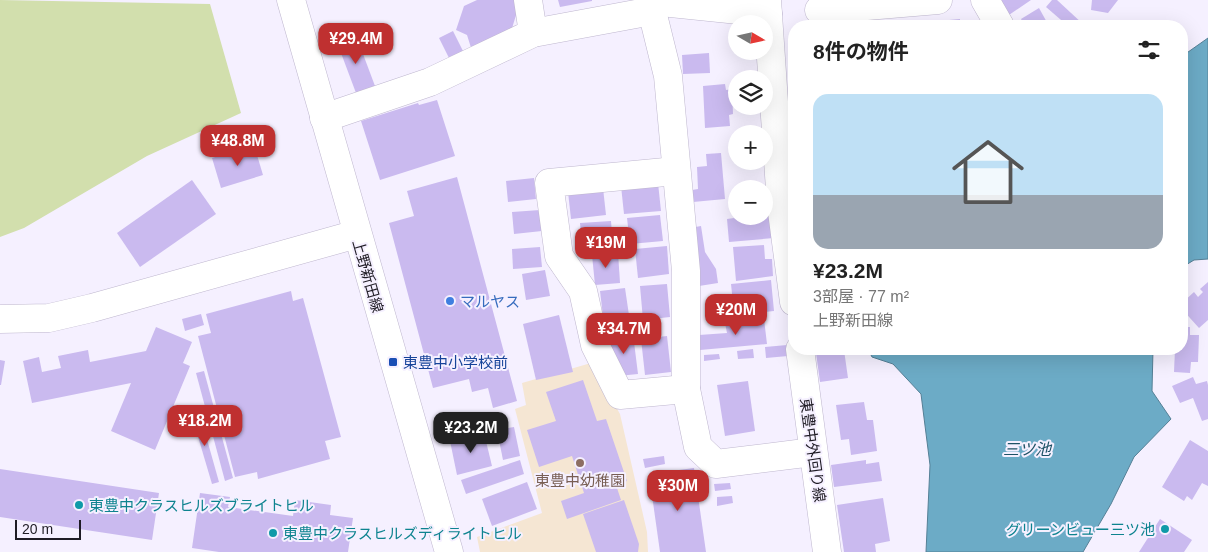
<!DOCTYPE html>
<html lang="ja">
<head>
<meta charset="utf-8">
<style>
	:root { --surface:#fff; --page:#f2f2f2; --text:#222; --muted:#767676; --accent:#bf3030 }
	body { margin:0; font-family:Helvetica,"Noto Sans JP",sans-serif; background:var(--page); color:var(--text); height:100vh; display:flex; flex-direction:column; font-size:19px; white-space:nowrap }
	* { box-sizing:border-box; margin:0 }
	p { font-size:16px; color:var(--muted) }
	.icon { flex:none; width:28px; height:28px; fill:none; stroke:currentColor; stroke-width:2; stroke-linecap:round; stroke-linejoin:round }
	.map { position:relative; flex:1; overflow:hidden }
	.panel { position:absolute; left:788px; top:20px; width:400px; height:335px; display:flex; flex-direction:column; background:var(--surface); border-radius:20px; box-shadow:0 5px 20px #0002 }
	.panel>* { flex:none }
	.needle { width:32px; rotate:99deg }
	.tools { position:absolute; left:728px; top:15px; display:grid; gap:10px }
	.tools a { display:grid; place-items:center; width:45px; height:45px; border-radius:50%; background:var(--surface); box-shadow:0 5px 20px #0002; font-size:25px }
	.scale { position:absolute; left:15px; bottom:12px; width:66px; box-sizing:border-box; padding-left:5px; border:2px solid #1f1c25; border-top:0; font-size:14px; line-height:18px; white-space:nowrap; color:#1f1c25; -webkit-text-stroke:4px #f5f0ff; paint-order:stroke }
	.price { position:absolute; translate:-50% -42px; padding:0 11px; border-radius:10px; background:var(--accent); color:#fff; font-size:16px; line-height:32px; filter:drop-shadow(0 1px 2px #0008) }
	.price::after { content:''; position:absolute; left:50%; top:30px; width:15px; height:11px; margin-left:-8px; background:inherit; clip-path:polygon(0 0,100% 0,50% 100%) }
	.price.on { background:#222; color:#fff }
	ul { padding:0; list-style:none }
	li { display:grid; align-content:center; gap:10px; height:265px; padding:0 25px }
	li span { display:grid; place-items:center; height:155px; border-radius:15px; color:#555 }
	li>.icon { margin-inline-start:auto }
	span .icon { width:90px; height:90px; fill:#fffc; stroke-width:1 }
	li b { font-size:21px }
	h2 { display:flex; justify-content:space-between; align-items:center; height:60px; padding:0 25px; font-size:21px }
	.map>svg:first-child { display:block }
	.education { fill:#f5e6d3 }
	.green { fill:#d2dfad }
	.water { fill:#6cabc6; stroke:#558096 }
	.building { fill:#cabaef }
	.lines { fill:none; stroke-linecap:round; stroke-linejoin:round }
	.minor-casing { stroke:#bfb7cf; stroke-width:29 }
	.minor { stroke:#fff; stroke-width:28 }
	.shop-dot { fill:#3f7fe0; stroke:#f5f0ff; stroke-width:2 }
	.transit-dot { fill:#1a4fb4; stroke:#f5f0ff; stroke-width:2 }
	.education-dot { fill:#8d6e63; stroke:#f5f0ff; stroke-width:2 }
	.culture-dot { fill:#0f9aa8; stroke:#f5f0ff; stroke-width:2 }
	.labels { text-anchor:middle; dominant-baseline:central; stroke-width:4; stroke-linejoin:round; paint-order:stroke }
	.street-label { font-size:15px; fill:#1f1c25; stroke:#f5f0ff }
	.shop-label { font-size:15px; fill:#366cbe; stroke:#f5f0ff; text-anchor:start }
	.transit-label { font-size:15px; fill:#164399; stroke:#f5f0ff; text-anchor:start }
	.education-label { font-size:15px; fill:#785e54; stroke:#f5f0ff }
	.culture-label { font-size:15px; fill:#0d838f; stroke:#f5f0ff; text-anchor:start }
	.water-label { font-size:16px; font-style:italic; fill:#1e5266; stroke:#f5f0ff }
</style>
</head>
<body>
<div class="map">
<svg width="1208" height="552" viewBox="0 0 1208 552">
	<rect width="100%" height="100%" fill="#f5f0ff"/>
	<polygon class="education" points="591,363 620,414 647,532 648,552 480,552 477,537 542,513 515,409 526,405 522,383"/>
	<polygon class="green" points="0,0 210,4 241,113 147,156 24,228 0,237"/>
	<g class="water">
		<polygon points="1208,38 1208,259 1194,260 1181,268 1181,57"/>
		<polygon points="868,349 1153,349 1152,391 1171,419 1134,457 1111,504 1083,552 926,552 930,465 921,394 893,364 872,357"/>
	</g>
	<g class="building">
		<polygon points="477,0 515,0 517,12 509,38 473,54 467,35 456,30 464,6"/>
		<polygon points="558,0 592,0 592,1 560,7"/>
		<polygon points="995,0 1031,0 1006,17"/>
		<polygon points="1052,0 1057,0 1084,25 1068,26 1046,7"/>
		<polygon points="1092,0 1118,0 1108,13 1091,10"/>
		<polygon points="1039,8 1049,26 1025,26 1021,19"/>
		<polygon points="960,19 960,26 928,26 927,22"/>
		<polygon points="453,31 465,55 451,62 439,38"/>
		<polygon points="357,38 375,86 356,93 338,45"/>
		<polygon points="709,53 710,73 683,74 682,55"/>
		<polygon points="725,84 726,90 732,89 733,114 729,115 730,126 705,128 703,86"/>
		<polygon points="437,100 455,156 380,180 361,121 418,103 419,105"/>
		<polygon points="254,145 263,175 221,188 212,158"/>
		<polygon points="721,153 725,199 693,202 692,190 698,189 697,167 707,166 706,154"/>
		<polygon points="457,177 517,401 493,408 488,388 472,392 469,379 433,388 389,223 414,216 407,191"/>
		<polygon points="534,178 536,199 508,202 506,181"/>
		<polygon points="192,180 216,214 140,267 117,233"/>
		<polygon points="658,183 661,211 624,214 621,186"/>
		<polygon points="603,188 606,215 571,219 568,192"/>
		<polygon points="736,209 736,216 764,216 764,211 772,210 774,238 729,242 727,219 734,218 733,210"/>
		<polygon points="540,210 542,231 514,234 512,212"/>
		<polygon points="660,215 663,241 630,244 627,218"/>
		<polygon points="611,221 613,246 582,248 580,223"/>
		<polygon points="701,226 705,252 716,269 718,283 699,286 690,228"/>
		<polygon points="764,245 765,259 772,259 773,276 736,281 733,247"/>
		<polygon points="667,246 669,274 638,278 635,249"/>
		<polygon points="540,247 542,267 513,269 512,249"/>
		<polygon points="618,252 620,283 595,285 592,255"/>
		<polygon points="545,270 550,296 526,300 522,274"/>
		<polygon points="771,280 774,311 730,316 729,303 733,303 731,284"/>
		<polygon points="1208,282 1208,320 1199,328 1181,308 1181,304 1194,292 1198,297 1203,292 1200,289"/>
		<polygon points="667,284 670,317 643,320 640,286"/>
		<polygon points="625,288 630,322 604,325 600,291"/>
		<polygon points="291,291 293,301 303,298 341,437 325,441 330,459 258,479 257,472 235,477 198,336 211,333 206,314"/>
		<polygon points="201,314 204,325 185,331 182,319"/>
		<polygon points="559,315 573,372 536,380 523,324"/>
		<polygon points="764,319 767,344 700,350 699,335 727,333 725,323"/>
		<polygon points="156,327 192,342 183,363 190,366 155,450 111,431 131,383 32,403 23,361 39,357 42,372 61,368 58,356 88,350 90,362 146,351"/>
		<polygon points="1181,327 1190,327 1190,335 1199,335 1198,362 1191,362 1190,373 1174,372 1175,349 1181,349"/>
		<polygon points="633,334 638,374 618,376 612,361 609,337"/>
		<polygon points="667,336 671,372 645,375 641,339"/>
		<polygon points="787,345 788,356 766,358 765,347"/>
		<polygon points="753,349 754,358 738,359 737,351"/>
		<polygon points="844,350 848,378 820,382 816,353"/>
		<polygon points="719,354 720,359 704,361 704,355"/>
		<polygon points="0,360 5,361 1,385 0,385"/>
		<polygon points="204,371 233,478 225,481 196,373"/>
		<polygon points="1193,377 1196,384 1207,381 1208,385 1208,419 1202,421 1193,398 1180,403 1172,386"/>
		<polygon points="583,380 597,421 606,419 627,481 616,485 621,500 567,519 561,501 584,493 572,456 539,467 527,430 556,421 546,392"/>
		<polygon points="748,381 755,431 725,436 717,385"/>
		<polygon points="864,402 867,420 873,420 877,451 851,455 849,439 841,440 836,405"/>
		<polygon points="199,411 219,482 212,484 191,413"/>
		<polygon points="514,427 520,456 503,460 497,430"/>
		<polygon points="484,433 492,466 457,475 450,441"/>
		<polygon points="1190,440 1208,451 1208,486 1202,483 1192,500 1187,496 1184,501 1162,487"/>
		<polygon points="664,456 665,464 645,468 643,459"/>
		<polygon points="520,460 524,474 466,494 461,480"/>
		<polygon points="866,460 866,464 879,462 882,481 834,487 831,465"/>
		<polygon points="694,468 706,552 660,552 649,474"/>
		<polygon points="0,469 159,493 152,540 0,517"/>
		<polygon points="527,482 537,509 492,526 482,499"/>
		<polygon points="730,483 731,489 715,491 714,484"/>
		<polygon points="200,493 230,497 228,507 293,516 295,500 331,505 330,515 353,518 348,552 219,552 192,548"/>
		<polygon points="732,496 733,503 717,506 717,497"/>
		<polygon points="883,498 890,541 875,544 876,552 844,552 837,505"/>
		<polygon points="624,500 639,544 638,552 596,552 583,514"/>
		<polygon points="1160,519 1192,540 1184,552 1139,552"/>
	</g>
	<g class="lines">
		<defs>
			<g id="minor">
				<polyline points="291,0 449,552"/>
				<polyline points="528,0 533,33"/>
				<polyline points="767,0 781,204 794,302"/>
				<polyline points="985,0 1000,26"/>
				<polyline points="819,10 938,0"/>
				<polyline points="652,11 668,76 686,271 686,389 698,447 716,464 813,452"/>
				<polyline points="324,118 430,82 533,33 652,11 661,2 768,13"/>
				<polyline points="676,171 549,183 559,256 583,291 595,345 620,395 686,389"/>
				<polyline points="0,319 49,318 92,308 357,234"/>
				<polyline points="800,349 827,552"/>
			</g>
		</defs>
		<use href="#minor" class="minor-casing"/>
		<use href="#minor" class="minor"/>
	</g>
	<circle class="shop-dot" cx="450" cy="301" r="5"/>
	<rect class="transit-dot" x="388" y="357" width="10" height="10" rx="2.5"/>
	<circle class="education-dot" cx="580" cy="463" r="5"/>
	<g class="culture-dot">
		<circle cx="79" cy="505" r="5"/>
		<circle cx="1165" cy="529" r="5"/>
		<circle cx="273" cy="533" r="5"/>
	</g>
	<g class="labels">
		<g class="street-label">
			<text transform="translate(368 276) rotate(74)">上野新田線</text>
			<text transform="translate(813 450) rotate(82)">東豊中外回り線</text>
		</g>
		<g class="shop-label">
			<text x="460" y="301">マルヤス</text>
		</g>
		<g class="transit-label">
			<text x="403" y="362">東豊中小学校前</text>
		</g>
		<g class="education-label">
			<text x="580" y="480">東豊中幼稚園</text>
		</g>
		<g class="culture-label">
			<text x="89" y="505">東豊中クラスヒルズブライトヒル</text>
			<text x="1155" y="529" text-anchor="end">グリーンビュー三ツ池</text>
			<text x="283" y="533">東豊中クラスヒルズディライトヒル</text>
		</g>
		<g class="water-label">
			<text x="1027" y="449">三ツ池</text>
		</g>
	</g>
</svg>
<div class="tools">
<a><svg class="needle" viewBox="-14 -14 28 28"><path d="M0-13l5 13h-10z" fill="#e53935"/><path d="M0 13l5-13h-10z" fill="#767676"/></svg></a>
<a><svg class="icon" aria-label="layers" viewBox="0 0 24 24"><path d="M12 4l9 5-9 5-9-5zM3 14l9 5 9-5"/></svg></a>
<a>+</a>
<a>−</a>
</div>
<div class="scale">20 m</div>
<b class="price" style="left:356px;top:65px">¥29.4M</b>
<b class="price" style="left:238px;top:167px">¥48.8M</b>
<b class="price" style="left:606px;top:269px">¥19M</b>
<b class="price" style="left:736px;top:336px">¥20M</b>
<b class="price" style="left:624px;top:355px">¥34.7M</b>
<b class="price" style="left:205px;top:447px">¥18.2M</b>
<b class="price on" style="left:471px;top:454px">¥23.2M</b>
<b class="price" style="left:678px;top:512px">¥30M</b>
<section class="panel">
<h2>8件の物件<svg class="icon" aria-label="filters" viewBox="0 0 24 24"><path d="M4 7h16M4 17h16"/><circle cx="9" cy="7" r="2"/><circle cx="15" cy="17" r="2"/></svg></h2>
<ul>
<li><span style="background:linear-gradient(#bfe0f5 65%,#9aa5b1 0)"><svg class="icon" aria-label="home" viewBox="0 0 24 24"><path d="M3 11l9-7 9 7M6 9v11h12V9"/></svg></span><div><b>¥23.2M</b><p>3部屋 · 77 m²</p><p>上野新田線</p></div></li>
</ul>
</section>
</div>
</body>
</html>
